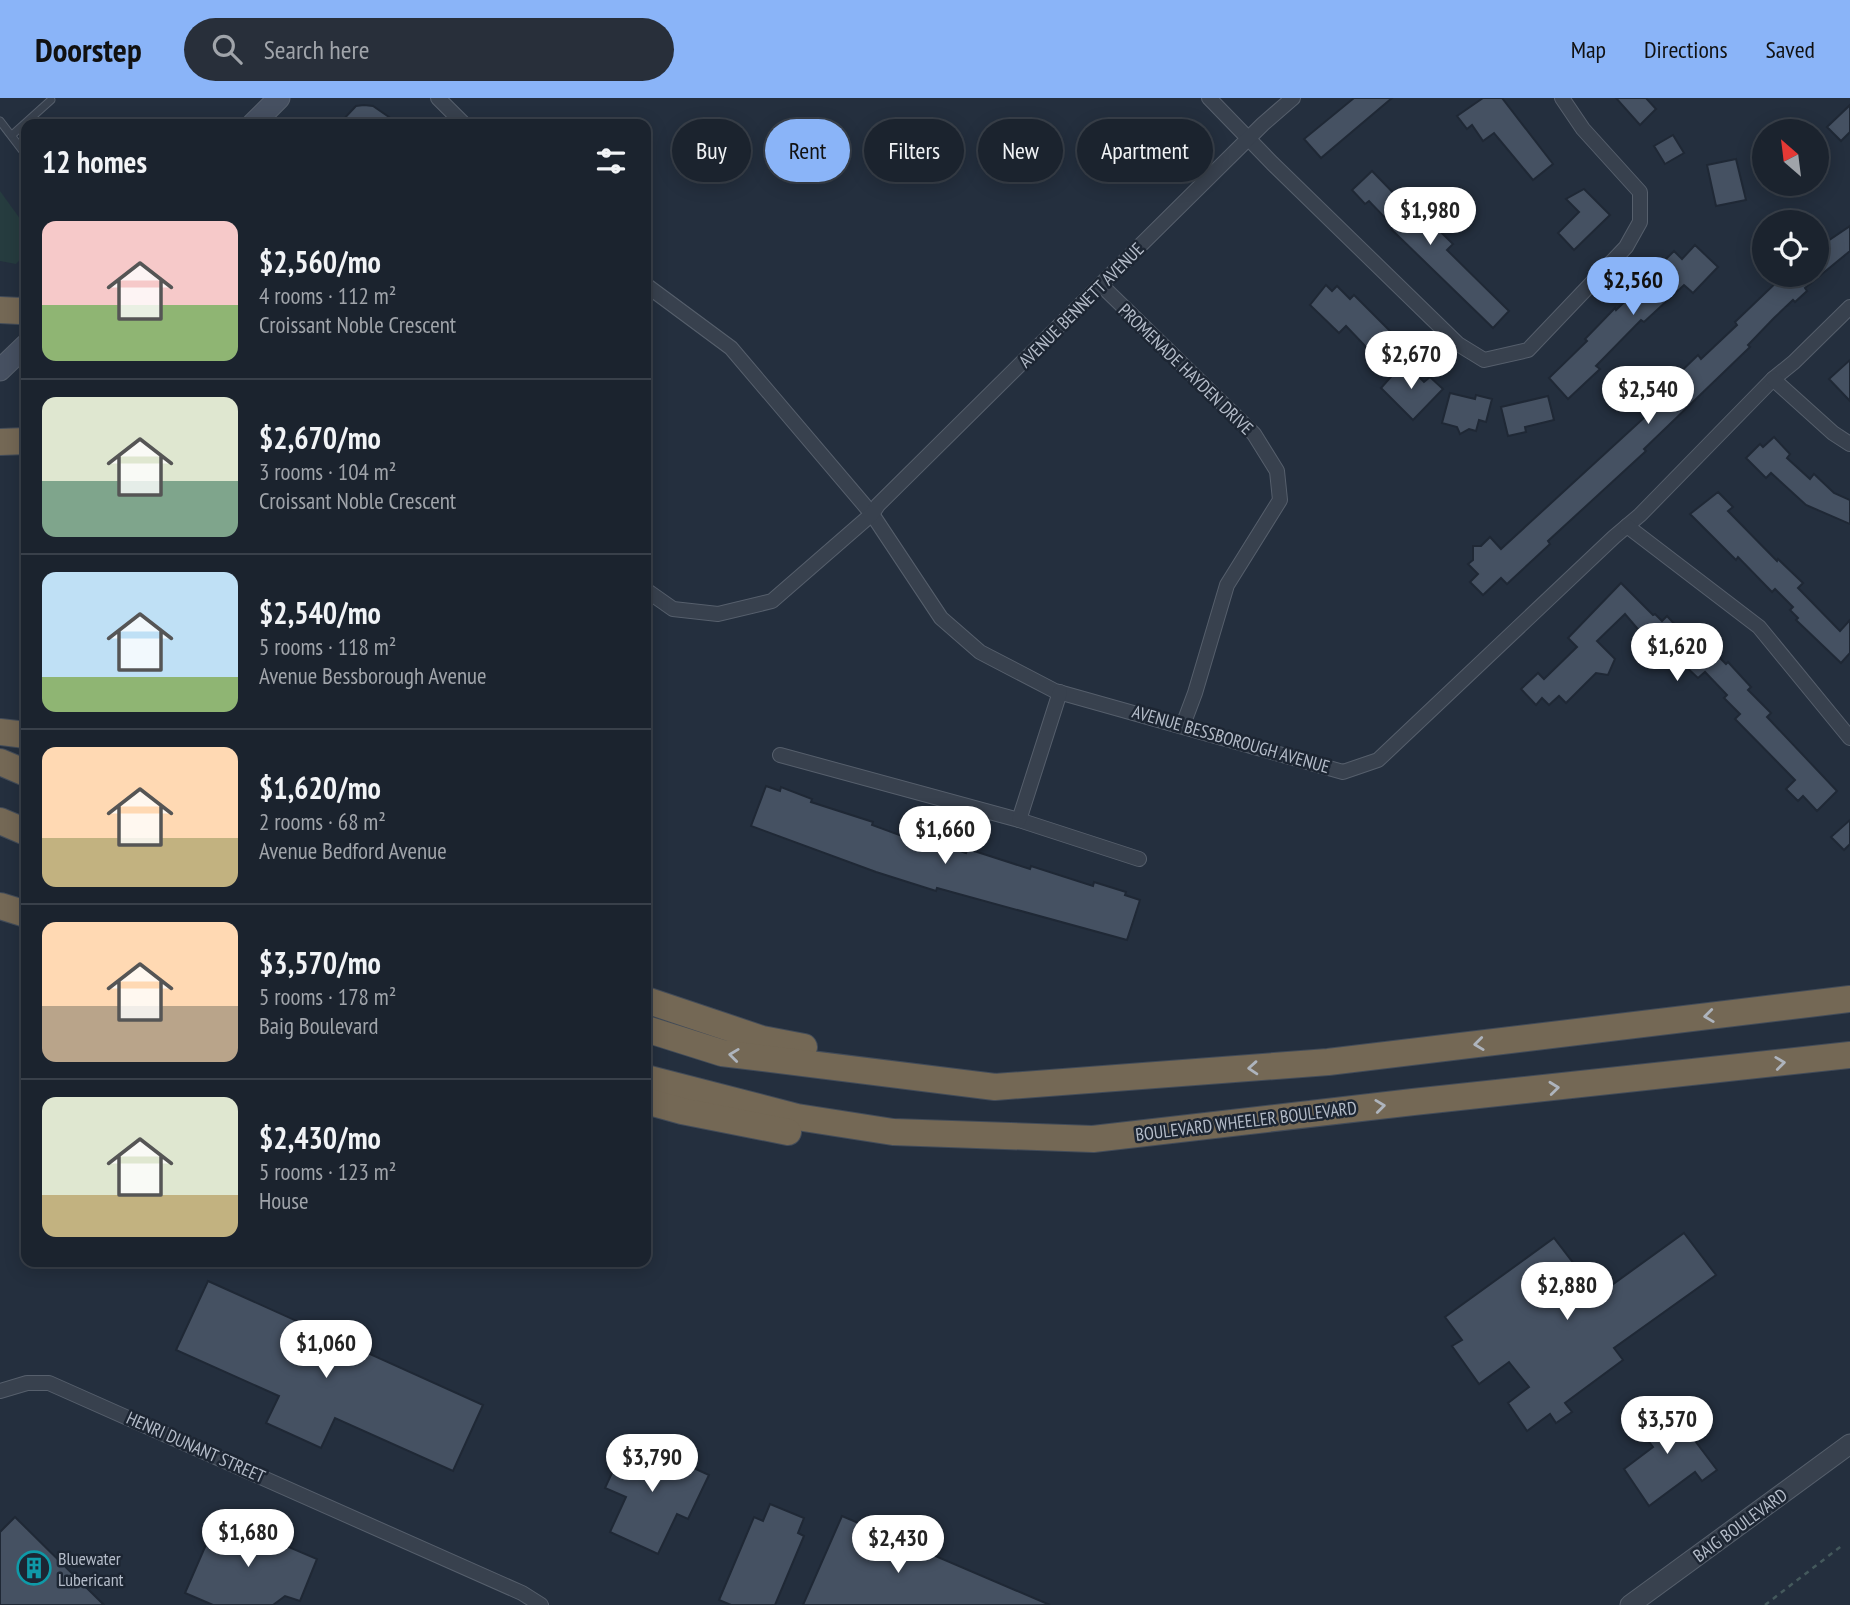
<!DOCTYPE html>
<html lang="en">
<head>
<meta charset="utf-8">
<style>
	:root { --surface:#1b232e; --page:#282f3a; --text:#f1f3f6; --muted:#a0a4aa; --line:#39404a; --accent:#8ab4f8 }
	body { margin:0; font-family:"PT Sans Narrow",sans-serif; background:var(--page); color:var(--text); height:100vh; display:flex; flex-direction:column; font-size:26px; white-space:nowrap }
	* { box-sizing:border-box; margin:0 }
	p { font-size:23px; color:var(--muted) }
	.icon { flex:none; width:38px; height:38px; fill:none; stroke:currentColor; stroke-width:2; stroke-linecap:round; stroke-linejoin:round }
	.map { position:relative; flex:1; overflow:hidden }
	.details { position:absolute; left:21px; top:21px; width:630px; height:1148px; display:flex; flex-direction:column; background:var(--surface); border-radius:14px; box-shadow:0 4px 18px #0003,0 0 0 2px var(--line) }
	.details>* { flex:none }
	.top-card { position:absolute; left:672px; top:21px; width:665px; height:63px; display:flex; gap:14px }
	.needle { width:46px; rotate:332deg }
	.fabs { position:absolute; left:1752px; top:21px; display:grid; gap:14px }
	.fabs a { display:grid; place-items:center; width:77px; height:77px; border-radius:50%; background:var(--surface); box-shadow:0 4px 18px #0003,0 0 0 2px var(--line); font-size:35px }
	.price { position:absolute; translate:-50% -60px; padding:0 16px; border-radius:24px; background:#fff; color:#222; font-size:23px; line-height:46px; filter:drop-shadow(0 2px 4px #0008) }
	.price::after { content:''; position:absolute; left:50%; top:42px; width:21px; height:16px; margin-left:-10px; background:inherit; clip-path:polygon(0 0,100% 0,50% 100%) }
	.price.active { background:var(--accent); color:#111 }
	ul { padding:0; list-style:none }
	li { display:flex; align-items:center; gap:21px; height:175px; padding:0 21px }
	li+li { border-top:2px solid var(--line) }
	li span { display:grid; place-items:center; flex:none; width:196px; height:140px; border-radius:14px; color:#555 }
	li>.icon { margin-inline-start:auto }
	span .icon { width:84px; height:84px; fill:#fffc; stroke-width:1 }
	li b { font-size:30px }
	h2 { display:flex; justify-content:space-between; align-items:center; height:84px; padding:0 21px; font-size:30px }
	.tag { padding:0 24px; border-radius:32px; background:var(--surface); box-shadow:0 4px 18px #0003,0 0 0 2px var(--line); font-size:24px; line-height:63px }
	.tag.active { background:var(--accent); color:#111 }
	header { display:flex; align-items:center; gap:42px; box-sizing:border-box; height:98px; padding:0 35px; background:var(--accent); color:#111 }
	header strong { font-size:33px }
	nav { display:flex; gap:38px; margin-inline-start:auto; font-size:24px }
	.search { width:490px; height:63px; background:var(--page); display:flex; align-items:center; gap:18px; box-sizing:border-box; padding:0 24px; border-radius:38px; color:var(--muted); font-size:26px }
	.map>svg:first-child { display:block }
	.green { fill:#263c3f }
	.building { fill:#455162; stroke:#1f2835; stroke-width:2 }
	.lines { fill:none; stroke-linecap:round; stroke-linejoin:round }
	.service-casing { stroke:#565f6c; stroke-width:9 }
	.minor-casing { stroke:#565f6c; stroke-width:16 }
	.tertiary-casing { stroke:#565f6c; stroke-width:21 }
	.secondary-casing { stroke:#565f6c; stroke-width:23 }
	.motorway-casing { stroke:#434c59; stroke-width:28 }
	.path { stroke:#44595c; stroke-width:2.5; stroke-dasharray:5 5; stroke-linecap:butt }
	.service { stroke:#38414e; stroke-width:7 }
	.minor { stroke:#38414e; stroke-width:14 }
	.tertiary { stroke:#38414e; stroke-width:19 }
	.secondary { stroke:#465061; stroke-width:21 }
	.motorway { stroke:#746855; stroke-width:26 }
	.oneway { stroke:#aeb4bd }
	.labels { text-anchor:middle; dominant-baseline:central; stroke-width:5; stroke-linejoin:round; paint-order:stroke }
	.street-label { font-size:18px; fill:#b4bcc9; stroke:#1d2633 }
	.poi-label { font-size:18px; fill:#b4bcc9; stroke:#1d2633; text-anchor:start }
</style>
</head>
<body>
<header>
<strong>Doorstep</strong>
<div class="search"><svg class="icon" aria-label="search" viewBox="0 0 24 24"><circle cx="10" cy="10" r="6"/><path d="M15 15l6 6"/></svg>Search here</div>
<nav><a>Map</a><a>Directions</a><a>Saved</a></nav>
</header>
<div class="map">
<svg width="1850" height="1507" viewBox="0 0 1850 1507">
	<rect width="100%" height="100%" fill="#242f3e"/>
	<polygon class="green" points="0,93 26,129 26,155 16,166 0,163"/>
	<g class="building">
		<polygon points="1354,0 1392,0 1321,60 1304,41"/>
		<polygon points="1483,0 1502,0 1553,66 1533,82 1494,35 1483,43 1472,27 1467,31 1457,18"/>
		<polygon points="1616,0 1646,0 1656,11 1640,27"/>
		<polygon points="364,7 373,8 399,26 339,26 356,8"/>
		<polygon points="1850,7 1850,34 1841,43 1827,29"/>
		<polygon points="1673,37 1684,55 1665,66 1654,48"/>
		<polygon points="1736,61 1746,102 1716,108 1707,67"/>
		<polygon points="1372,73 1410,112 1414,108 1453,146 1447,152 1509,213 1493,230 1391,131 1393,128 1369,103 1365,106 1352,92"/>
		<polygon points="1584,91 1610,117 1574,152 1558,135 1579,114 1566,101"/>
		<polygon points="1850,128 1850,153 1805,190 1807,193 1795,204 1793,202 1774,220 1748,247 1750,249 1644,351 1646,353 1548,443 1550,446 1535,460 1507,486 1501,480 1483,497 1470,484 1478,476 1468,466 1473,462 1473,448 1481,448 1490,439 1501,451 1646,318 1638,310 1664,284 1667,287 1698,257 1701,261 1737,227 1735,224 1784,177 1816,177 1816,151"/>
		<polygon points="1695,147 1718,169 1693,195 1684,187 1644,224 1641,222 1596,268 1600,271 1568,301 1549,280 1587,243 1585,241 1615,210 1616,212 1638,191 1639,193 1664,169 1661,166 1674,153 1682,161"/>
		<polygon points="1326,187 1332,193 1337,188 1350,201 1354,197 1407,250 1391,267 1370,247 1367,250 1346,228 1339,235 1310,207"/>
		<polygon points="1850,262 1850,303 1829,281"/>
		<polygon points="1404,264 1424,284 1430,279 1443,291 1413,322 1381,290"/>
		<polygon points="1450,295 1475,301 1476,297 1492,301 1486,324 1479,322 1476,333 1469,331 1460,336 1457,329 1442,325"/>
		<polygon points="1548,298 1554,322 1525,329 1526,334 1508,338 1501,309"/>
		<polygon points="1774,339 1790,356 1787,360 1810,381 1814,376 1834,395 1850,402 1850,426 1806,407 1771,375 1766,380 1746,360 1760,346 1763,349"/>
		<polygon points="1718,394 1733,409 1728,413 1777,463 1778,461 1803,485 1798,490 1840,533 1850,522 1850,555 1841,565 1796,522 1798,520 1790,512 1793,509 1775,491 1772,494 1738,459 1736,462 1690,416"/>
		<polygon points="1621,485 1653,517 1655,516 1662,523 1667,518 1689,542 1692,540 1702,550 1706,546 1726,566 1728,564 1751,589 1748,592 1771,615 1767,619 1837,693 1817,713 1803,698 1798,703 1786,691 1795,682 1735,621 1740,616 1724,600 1727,597 1705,574 1698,580 1667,551 1660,557 1625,516 1597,543 1615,561 1608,577 1596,575 1566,605 1559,598 1549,607 1542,600 1536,607 1521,591 1538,575 1544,581 1577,549 1568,540"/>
		<polygon points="766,688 780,693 781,689 812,701 811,704 873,724 872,727 902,738 903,734 966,755 968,751 1030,771 1031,768 1093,788 1094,784 1126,794 1125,797 1140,802 1127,842 937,790 936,793 876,774 751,728"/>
		<polygon points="1850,722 1850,746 1844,752 1831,739"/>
		<polygon points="1684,1135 1716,1177 1614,1250 1623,1262 1565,1305 1572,1314 1556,1325 1550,1316 1527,1333 1508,1305 1529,1289 1509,1264 1479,1286 1452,1248 1462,1242 1445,1219 1554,1140 1598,1197"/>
		<polygon points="208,1183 483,1307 453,1373 335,1320 321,1350 266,1325 279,1298 176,1252"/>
		<polygon points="1665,1303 1717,1372 1702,1383 1695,1374 1649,1408 1624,1371 1653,1349 1635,1325"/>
		<polygon points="628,1340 709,1377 688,1421 677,1416 658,1456 610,1434 626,1399 605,1390"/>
		<polygon points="770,1406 804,1420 798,1435 804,1438 775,1507 731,1507 719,1502 754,1419 763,1423"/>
		<polygon points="842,1418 1050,1507 803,1507"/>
		<polygon points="15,1419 104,1507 0,1507 0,1434"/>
		<polygon points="218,1419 317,1461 300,1503 285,1498 273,1507 213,1507 185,1495"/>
	</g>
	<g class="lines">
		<defs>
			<g id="service">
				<polyline points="0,23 26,57"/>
				<polyline points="12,37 51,2"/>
			</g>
			<g id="minor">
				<polyline points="438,0 464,26"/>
				<polyline points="1209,0 1272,65 1458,246 1484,262 1528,252 1626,149 1640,124 1640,94 1583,31 1562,0"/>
				<polyline points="646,187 731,250 872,416 941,520 980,554 1055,593 1343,674 1378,662 1614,439 1640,417 1773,281 1794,264 1850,209"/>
				<polyline points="1101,187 1254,336 1277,373 1280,402 1227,487 1195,595 1183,627"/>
				<polyline points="1773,281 1833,335 1850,346"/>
				<polyline points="1627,428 1759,529 1850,640"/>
				<polyline points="646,492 673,511 718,516 772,503 872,416 878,407 1263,26 1293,0"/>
				<polyline points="780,657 1019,722 1139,761"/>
				<polyline points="1019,722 1060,594"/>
				<polyline points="0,1293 27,1285 49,1285 522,1495 541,1507"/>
			</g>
			<polyline id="tertiary" points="1630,1507 1850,1346"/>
			<g id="secondary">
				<polyline points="253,26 279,0"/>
				<polyline points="0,272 26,247"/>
			</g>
			<g id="motorway">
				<polyline points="0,212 20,213 26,211"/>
				<polyline points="0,344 26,343"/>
				<polyline points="0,634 26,637"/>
				<polyline points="0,664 26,675"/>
				<polyline points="0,723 26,734"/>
				<polyline points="0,808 26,816"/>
				<polyline points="646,902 762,941 804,949"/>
				<polyline points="646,931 722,955 995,989 1328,964 1850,901"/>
				<polyline points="646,980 797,1019 893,1034 1093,1041 1413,1004 1850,957"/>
				<polyline points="646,1003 682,1013 788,1034"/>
			</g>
		</defs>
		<use href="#service" class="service-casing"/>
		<use href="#minor" class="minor-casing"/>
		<use href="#tertiary" class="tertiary-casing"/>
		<use href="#secondary" class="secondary-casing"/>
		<use href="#motorway" class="motorway-casing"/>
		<polyline class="path" points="1765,1507 1844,1446"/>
		<use href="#service" class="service"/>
		<use href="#minor" class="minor"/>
		<use href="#tertiary" class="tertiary"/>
		<use href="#secondary" class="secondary"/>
		<use href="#motorway" class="motorway"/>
	</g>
	<defs><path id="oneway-chevron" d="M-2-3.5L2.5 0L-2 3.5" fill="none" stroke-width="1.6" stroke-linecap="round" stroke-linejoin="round" transform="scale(1.75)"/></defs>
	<g class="oneway">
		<use href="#oneway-chevron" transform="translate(1709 918) rotate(173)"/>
		<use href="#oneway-chevron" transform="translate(1479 946) rotate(173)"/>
		<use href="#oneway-chevron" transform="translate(734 957) rotate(-173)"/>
		<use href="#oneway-chevron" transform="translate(1780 965) rotate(-7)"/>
		<use href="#oneway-chevron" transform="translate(1253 970) rotate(176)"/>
		<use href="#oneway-chevron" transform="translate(1554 990) rotate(-6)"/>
		<use href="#oneway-chevron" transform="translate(1380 1008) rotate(-7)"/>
	</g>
	<defs>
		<symbol id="building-ring" viewBox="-11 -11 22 22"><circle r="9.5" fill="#1d2633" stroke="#0f9aa8" stroke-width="1.5"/><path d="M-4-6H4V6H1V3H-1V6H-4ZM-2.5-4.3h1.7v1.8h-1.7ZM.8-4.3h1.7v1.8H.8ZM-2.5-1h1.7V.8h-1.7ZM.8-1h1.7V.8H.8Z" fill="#0f9aa8"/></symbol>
	</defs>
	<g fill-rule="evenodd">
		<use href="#building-ring" x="15" y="1451" width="38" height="38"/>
	</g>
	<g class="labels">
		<g class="street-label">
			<text transform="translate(1081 207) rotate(-45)">AVENUE BENNETT AVENUE</text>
			<text transform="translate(1186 271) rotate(44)">PROMENADE HAYDEN DRIVE</text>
			<text transform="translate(1231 641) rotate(16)">AVENUE BESSBOROUGH AVENUE</text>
			<text transform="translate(1246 1023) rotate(-7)">BOULEVARD WHEELER BOULEVARD</text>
			<text transform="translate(196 1349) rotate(24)">HENRI DUNANT STREET</text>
			<text transform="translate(1740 1427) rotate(-36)">BAIG BOULEVARD</text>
		</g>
		<g class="poi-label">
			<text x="58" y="1460">Bluewater<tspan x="58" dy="21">Lubericant</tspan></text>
		</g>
	</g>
</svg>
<div class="fabs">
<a><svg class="needle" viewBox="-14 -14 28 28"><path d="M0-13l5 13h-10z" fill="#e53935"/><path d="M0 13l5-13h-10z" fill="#a0a4aa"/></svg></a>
<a><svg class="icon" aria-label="locate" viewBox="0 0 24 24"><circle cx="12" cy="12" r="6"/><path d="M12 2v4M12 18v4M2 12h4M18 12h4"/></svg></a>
</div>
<b class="price" style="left:1430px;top:149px">$1,980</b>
<b class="price active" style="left:1633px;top:219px">$2,560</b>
<b class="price" style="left:1411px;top:293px">$2,670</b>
<b class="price" style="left:1648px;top:328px">$2,540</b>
<b class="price" style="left:1677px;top:585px">$1,620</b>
<b class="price" style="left:945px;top:768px">$1,660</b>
<b class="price" style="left:1567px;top:1224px">$2,880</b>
<b class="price" style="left:326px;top:1282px">$1,060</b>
<b class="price" style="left:1667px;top:1358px">$3,570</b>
<b class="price" style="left:652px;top:1396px">$3,790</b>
<b class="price" style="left:248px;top:1471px">$1,680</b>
<b class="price" style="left:898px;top:1477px">$2,430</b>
<div class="top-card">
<a class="tag">Buy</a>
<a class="tag active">Rent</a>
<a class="tag">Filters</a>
<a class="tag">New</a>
<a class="tag">Apartment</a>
</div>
<section class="details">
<h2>12 homes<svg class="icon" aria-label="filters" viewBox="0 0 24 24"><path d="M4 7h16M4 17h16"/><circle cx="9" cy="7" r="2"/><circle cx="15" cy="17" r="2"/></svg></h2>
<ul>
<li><span style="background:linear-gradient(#f6c9c9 60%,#8fb573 0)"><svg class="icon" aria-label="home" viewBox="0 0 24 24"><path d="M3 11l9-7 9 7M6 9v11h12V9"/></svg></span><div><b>$2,560/mo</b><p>4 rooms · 112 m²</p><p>Croissant Noble Crescent</p></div></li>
<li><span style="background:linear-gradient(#dfe7d0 60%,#7fa58c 0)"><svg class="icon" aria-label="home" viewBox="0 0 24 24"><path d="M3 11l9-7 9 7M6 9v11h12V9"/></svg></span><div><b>$2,670/mo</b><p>3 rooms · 104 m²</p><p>Croissant Noble Crescent</p></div></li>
<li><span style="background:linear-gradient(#bfe0f5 75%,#8fb573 0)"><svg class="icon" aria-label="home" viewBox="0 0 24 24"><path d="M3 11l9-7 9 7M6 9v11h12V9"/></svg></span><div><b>$2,540/mo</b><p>5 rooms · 118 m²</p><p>Avenue Bessborough Avenue</p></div></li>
<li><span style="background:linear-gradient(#ffd9b3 65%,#c2b280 0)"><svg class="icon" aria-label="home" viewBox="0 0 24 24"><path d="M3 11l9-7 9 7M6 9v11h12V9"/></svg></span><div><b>$1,620/mo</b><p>2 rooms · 68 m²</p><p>Avenue Bedford Avenue</p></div></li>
<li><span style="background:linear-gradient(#ffd9b3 60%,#b9a48a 0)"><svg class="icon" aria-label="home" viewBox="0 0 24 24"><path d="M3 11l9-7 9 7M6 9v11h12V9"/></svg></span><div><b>$3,570/mo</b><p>5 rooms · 178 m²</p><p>Baig Boulevard</p></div></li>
<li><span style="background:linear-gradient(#dfe7d0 70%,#c2b280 0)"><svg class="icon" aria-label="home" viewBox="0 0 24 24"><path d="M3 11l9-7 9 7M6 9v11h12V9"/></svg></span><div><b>$2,430/mo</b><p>5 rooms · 123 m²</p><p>House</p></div></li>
</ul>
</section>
</div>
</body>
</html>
